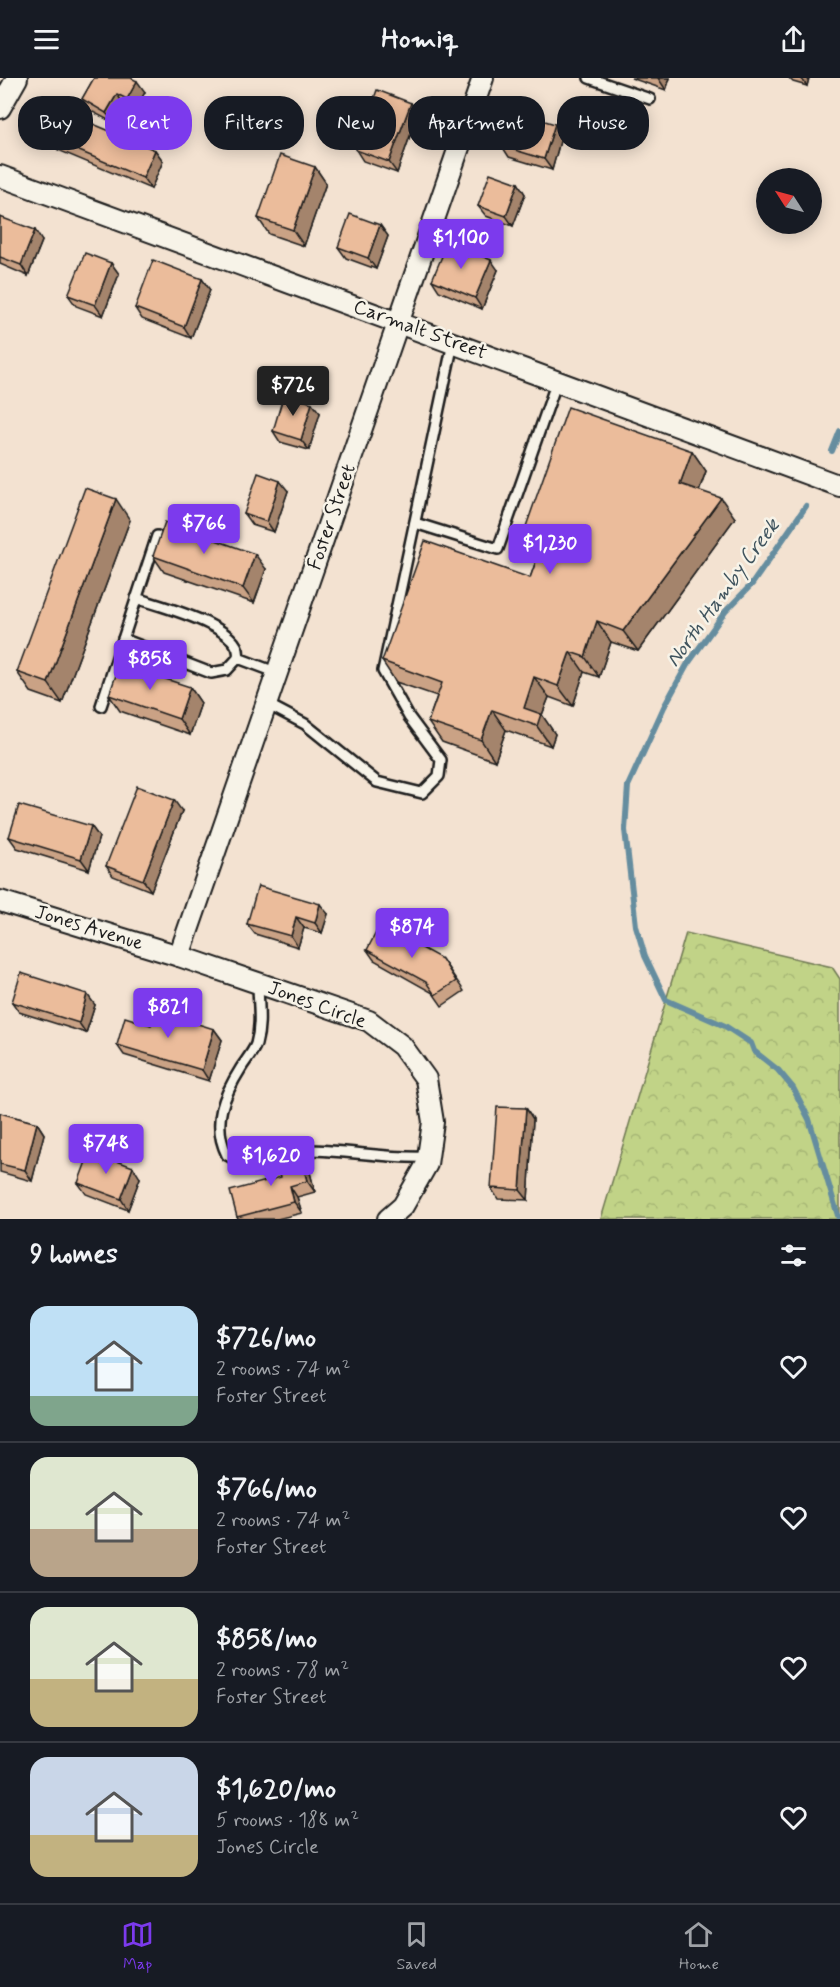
<!DOCTYPE html>
<html lang="en">
<head>
<meta charset="utf-8">
<style>
	:root { --surface:#171b24; --page:#20242c; --text:#f1f3f6; --muted:#9ea1a6; --line:#363941; --accent:#7c3aed }
	body { margin:0; font-family:Mynerve,sans-serif; background:var(--page); color:var(--text); height:100vh; display:flex; flex-direction:column; font-size:22px; white-space:nowrap }
	* { box-sizing:border-box; margin:0 }
	p { font-size:20px; color:var(--muted) }
	.icon { flex:none; width:33px; height:33px; fill:none; stroke:currentColor; stroke-width:2; stroke-linecap:round; stroke-linejoin:round }
	.map { position:relative; height:1141px; overflow:hidden }
	.sheet { display:flex; flex-direction:column; background:var(--surface); flex:1 }
	.sheet>* { flex:none }
	.top-card { position:absolute; left:18px; top:18px; width:804px; height:54px; display:flex; gap:12px }
	.needle { width:39px; rotate:306deg }
	.fabs { position:absolute; left:756px; top:90px; display:grid; gap:12px }
	.fabs a { display:grid; place-items:center; width:66px; height:66px; border-radius:50%; background:var(--surface); box-shadow:0 3px 15px #0003; font-size:30px }
	.price { position:absolute; translate:-50% -51px; padding:0 14px; border-radius:6px; background:var(--accent); color:#fff; font-size:20px; line-height:39px; filter:drop-shadow(0 2px 3px #0008) }
	.price::after { content:''; position:absolute; left:50%; top:36px; width:18px; height:14px; margin-left:-9px; background:inherit; clip-path:polygon(0 0,100% 0,50% 100%) }
	.price.current { background:#222; color:#fff }
	ul { padding:0; list-style:none }
	li { display:flex; align-items:center; gap:18px; height:150px; padding:0 30px }
	li+li { border-top:2px solid var(--line) }
	li span { display:grid; place-items:center; flex:none; width:168px; height:120px; border-radius:18px; color:#555 }
	li>.icon { margin-inline-start:auto }
	span .icon { width:72px; height:72px; fill:#fffc; stroke-width:1 }
	li b { font-size:26px }
	h2 { display:flex; justify-content:space-between; align-items:center; height:72px; padding:0 30px; font-size:26px }
	.pill { padding:0 21px; border-radius:24px; background:var(--surface); box-shadow:0 3px 15px #0003; font-size:21px; line-height:54px }
	.pill.current { background:var(--accent); color:#fff }
	header { display:flex; justify-content:space-between; align-items:center; height:78px; padding:0 30px; background:var(--surface); font-size:27px; font-weight:700 }
	.tabs { display:flex; justify-content:space-around; align-items:center; height:84px; border-top:2px solid var(--line); background:var(--surface); font-size:16px; color:var(--muted) }
	.tabs a { display:grid; justify-items:center; gap:3px }
	.tabs .current { color:var(--accent) }
	.map>svg:first-child { display:block }
	.forest { fill:url(#forest-crowns); stroke:#6e7852; stroke-width:1.5 }
	.lines { fill:none; stroke-linecap:round; stroke-linejoin:round }
	.stream { stroke:#658d9f; stroke-width:6 }
	.service-casing { stroke:#1c1c1c; stroke-width:14 }
	.minor-casing { stroke:#1c1c1c; stroke-width:24 }
	.service { stroke:#f7f3e8; stroke-width:9 }
	.minor { stroke:#f7f3e8; stroke-width:20 }
	.wall { fill:#caa285; stroke:#1c1c1c; stroke-width:1.5 }
	.shaded-wall { fill:#a4846c; stroke:#1c1c1c; stroke-width:1.5 }
	.building { fill:#ebbc9b; stroke:#1c1c1c; stroke-width:1.5 }
	.labels { text-anchor:middle; dominant-baseline:central; stroke-width:5; stroke-linejoin:round; paint-order:stroke }
	.street-label { font-size:20px; fill:#1c1c1c; stroke:#f7f3e8 }
	.water-label { font-size:21px; font-style:italic; fill:#40545e; stroke:#f7f3e8 }
</style>
</head>
<body>
<header><svg class="icon" aria-label="menu" viewBox="0 0 24 24"><path d="M4 6h16M4 12h16M4 18h16"/></svg>Homiq<svg class="icon" aria-label="share" viewBox="0 0 24 24"><path d="M12 15V3M7 8l5-5 5 5M5 13v7h14v-7"/></svg></header>
<div class="map">
<svg width="840" height="1141" viewBox="0 0 840 1141">
	<defs>
		<pattern id="forest-crowns" width="20" height="18" patternUnits="userSpaceOnUse" patternTransform="scale(1.5)"><rect width="20" height="18" fill="#c1d387"/><path d="M2 6a3 3 0 1 1 6 0M12 15a3 3 0 1 1 6 0" fill="none" stroke="#a5b574"/></pattern>
	</defs>
	<rect width="100%" height="100%" fill="#f3e2d1"/>
	<filter id="ink" filterUnits="userSpaceOnUse"><feTurbulence type="fractalNoise" baseFrequency=".0167" numOctaves="2"/><feDisplacementMap in="SourceGraphic" scale="12" xChannelSelector="R" yChannelSelector="G"/><feConvolveMatrix kernelMatrix="1 2 1 2 8 2 1 2 1" color-interpolation-filters="sRGB"/></filter>
	<g filter="url(#ink)">
		<polygon class="forest" points="686,855 832,889 840,901 840,1141 601,1141"/>
		<g class="lines">
			<g class="stream">
				<polyline points="832,373 840,353"/>
				<polyline points="806,428 752,506 725,534 687,587 664,629 628,708 625,752 636,848 645,878 666,922 725,948 751,965 754,973 778,992 793,1010 809,1041 839,1141"/>
			</g>
			<defs>
				<g id="service">
					<polyline points="589,0 650,21"/>
					<polyline points="415,445 498,471 557,303"/>
					<path d="M 123,561 L 211,595 L 227,592 L 238,580 C 246,549 159,528 136,520"/>
					<polyline points="238,580 278,595"/>
					<polyline points="267,626 305,646 377,704 422,715 439,698 441,682 409,639 383,593 453,265"/>
					<polyline points="101,628 157,458"/>
					<path d="M 258,905 C 258,926 262,945 256,966 C 253,974 246,982 241,990 C 224,1017 211,1045 227,1077 L 244,1086 C 266,1084 285,1072 308,1072 C 348,1072 387,1081 428,1079"/>
				</g>
				<g id="minor">
					<polyline points="0,30 17,0"/>
					<polyline points="0,98 840,408"/>
					<polyline points="0,823 179,878 369,943 402,968 426,1001 433,1044 427,1086 403,1128 388,1141"/>
					<polyline points="179,878 483,0"/>
				</g>
			</defs>
			<use href="#service" class="service-casing"/>
			<use href="#minor" class="minor-casing"/>
			<use href="#service" class="service"/>
			<use href="#minor" class="minor"/>
		</g>
		<g class="wall">
			<polygon points="94,0 145,14 135,32 124,27 114,45 89,32 82,21"/>
			<polygon points="631,0 670,0 666,12"/>
			<polygon points="789,0 809,0 807,8 793,4"/>
			<polygon points="411,25 418,35 397,95 363,83 356,72"/>
			<polygon points="562,56 552,92 509,79 502,68"/>
			<polygon points="51,61 155,72 163,83 151,111 58,72"/>
			<polygon points="315,89 326,105 304,168 269,156 258,140"/>
			<polygon points="518,105 525,116 513,148 486,138 478,128"/>
			<polygon points="0,139 42,163 28,198 0,186"/>
			<polygon points="380,147 388,158 376,191 346,180 338,169"/>
			<polygon points="111,185 119,196 103,238 76,228 68,217"/>
			<polygon points="498,192 482,231 439,213 432,202"/>
			<polygon points="202,201 210,212 191,260 142,241 135,230"/>
			<polygon points="320,335 309,372 280,364 273,353"/>
			<polygon points="692,373 706,393 699,413 735,440 638,573 611,564 599,599 584,594 573,628 549,619 542,637 555,656 551,668 506,652 495,683 442,664 428,644 437,618 396,604 382,583 530,500 538,477 523,457"/>
			<polygon points="288,413 274,454 252,447 244,436"/>
			<polygon points="130,442 62,625 31,614 17,594"/>
			<polygon points="153,478 266,491 254,525 164,494"/>
			<polygon points="190,609 201,625 190,657 120,633 109,617"/>
			<polygon points="182,733 151,813 113,798 106,788"/>
			<polygon points="91,748 99,759 89,792 17,770 9,759"/>
			<polygon points="328,836 322,855 304,850 298,869 255,856 247,846"/>
			<polygon points="367,872 442,881 464,913 442,928 433,915 374,882"/>
			<polygon points="12,924 95,927 86,955 19,934"/>
			<polygon points="151,947 214,951 222,962 209,1003 124,977 117,967"/>
			<polygon points="526,1030 533,1041 528,1122 498,1121 491,1110"/>
			<polygon points="0,1035 37,1045 44,1056 32,1103 0,1094"/>
			<polygon points="307,1083 315,1114 297,1119 302,1135 277,1141 238,1141 237,1139 281,1099"/>
			<polygon points="140,1100 128,1132 86,1116 78,1105"/>
		</g>
		<g class="shaded-wall">
			<polygon points="658,0 670,0 666,12"/>
			<polygon points="801,0 809,0 807,8"/>
			<polygon points="137,3 145,14 135,32 127,21"/>
			<polygon points="117,16 124,27 114,45 106,35"/>
			<polygon points="411,25 418,35 397,95 389,84"/>
			<polygon points="555,46 562,56 552,92 544,81"/>
			<polygon points="155,72 163,83 151,111 143,100"/>
			<polygon points="315,89 326,105 304,168 293,152"/>
			<polygon points="518,105 525,116 513,148 506,138"/>
			<polygon points="380,147 388,158 376,191 368,180"/>
			<polygon points="35,152 42,163 28,198 21,187"/>
			<polygon points="491,182 498,192 482,231 475,220"/>
			<polygon points="111,185 119,196 103,238 95,227"/>
			<polygon points="202,201 210,212 191,260 184,249"/>
			<polygon points="312,325 320,335 309,372 301,362"/>
			<polygon points="692,373 706,393 694,426 680,406"/>
			<polygon points="280,403 288,413 274,454 267,444"/>
			<polygon points="721,420 735,440 638,573 623,553"/>
			<polygon points="116,421 130,442 62,625 48,605"/>
			<polygon points="255,476 266,491 254,525 243,510"/>
			<polygon points="597,543 611,564 599,599 585,579"/>
			<polygon points="570,574 584,594 573,628 558,608"/>
			<polygon points="534,599 549,619 542,637 555,656 551,668 524,630"/>
			<polygon points="190,609 201,625 190,657 179,641"/>
			<polygon points="492,632 506,652 495,683 481,662"/>
			<polygon points="174,722 182,733 151,813 143,802"/>
			<polygon points="91,748 99,759 89,792 81,781"/>
			<polygon points="320,826 328,836 322,855 315,845"/>
			<polygon points="296,839 304,850 298,869 291,858"/>
			<polygon points="87,916 95,927 86,955 79,945"/>
			<polygon points="214,951 222,962 209,1003 202,992"/>
			<polygon points="526,1030 533,1041 528,1122 520,1112"/>
			<polygon points="37,1045 44,1056 32,1103 25,1092"/>
			<polygon points="299,1072 307,1083 315,1114 307,1103"/>
			<polygon points="133,1089 140,1100 128,1132 121,1121"/>
			<polygon points="290,1108 297,1119 302,1135 294,1124"/>
		</g>
		<g class="building">
			<polygon points="94,0 131,0 137,3 127,21 117,16 106,35 82,21"/>
			<polygon points="377,12 411,25 389,84 356,72"/>
			<polygon points="62,33 155,72 143,100 51,61"/>
			<polygon points="512,33 555,46 544,81 502,68"/>
			<polygon points="280,77 315,89 293,152 258,140"/>
			<polygon points="490,95 518,105 506,138 478,128"/>
			<polygon points="350,136 380,147 368,180 338,169"/>
			<polygon points="0,139 35,152 21,187 0,179"/>
			<polygon points="448,164 491,182 475,220 432,202"/>
			<polygon points="85,175 111,185 95,227 68,217"/>
			<polygon points="153,182 202,201 184,249 135,230"/>
			<polygon points="284,316 312,325 301,362 273,353"/>
			<polygon points="568,329 692,373 680,406 721,420 623,553 597,543 585,579 570,574 558,608 534,599 524,630 541,636 537,648 492,632 481,662 428,644 442,605 382,583 425,463 530,500 543,464 523,457"/>
			<polygon points="258,395 280,403 267,444 244,436"/>
			<polygon points="85,410 116,421 48,605 17,594"/>
			<polygon points="165,444 255,476 243,510 153,478"/>
			<polygon points="120,586 190,609 179,641 109,617"/>
			<polygon points="137,708 174,722 143,802 106,788"/>
			<polygon points="19,727 91,748 81,781 9,759"/>
			<polygon points="258,808 320,826 315,845 296,839 291,858 247,846"/>
			<polygon points="380,847 442,881 456,903 435,917 426,904 367,872"/>
			<polygon points="21,895 87,916 79,945 12,924"/>
			<polygon points="156,933 214,951 202,992 117,967 125,939 151,947"/>
			<polygon points="497,1029 526,1030 520,1112 491,1110"/>
			<polygon points="0,1035 37,1045 25,1092 0,1086"/>
			<polygon points="299,1072 307,1103 290,1108 294,1124 237,1139 230,1113 281,1099 276,1078"/>
			<polygon points="90,1073 133,1089 121,1121 78,1105"/>
		</g>
	</g>
	<g class="labels">
		<g class="street-label">
			<text transform="translate(420 252) rotate(20)">Carmalt Street</text>
			<text transform="translate(332 439) rotate(-71)">Foster Street</text>
			<text transform="translate(89 850) rotate(17)">Jones Avenue</text>
			<text transform="translate(317 927) rotate(20)">Jones Circle</text>
		</g>
		<g class="water-label">
			<text transform="translate(723 515) rotate(-54)">North Hamby Creek</text>
		</g>
	</g>
</svg>
<div class="fabs">
<a><svg class="needle" viewBox="-14 -14 28 28"><path d="M0-13l5 13h-10z" fill="#e53935"/><path d="M0 13l5-13h-10z" fill="#9ea1a6"/></svg></a>
</div>
<b class="price" style="left:461px;top:192px">$1,100</b>
<b class="price current" style="left:293px;top:339px">$726</b>
<b class="price" style="left:204px;top:477px">$766</b>
<b class="price" style="left:550px;top:497px">$1,230</b>
<b class="price" style="left:150px;top:613px">$858</b>
<b class="price" style="left:412px;top:881px">$874</b>
<b class="price" style="left:168px;top:961px">$821</b>
<b class="price" style="left:106px;top:1097px">$748</b>
<b class="price" style="left:271px;top:1109px">$1,620</b>
<div class="top-card">
<a class="pill">Buy</a>
<a class="pill current">Rent</a>
<a class="pill">Filters</a>
<a class="pill">New</a>
<a class="pill">Apartment</a>
<a class="pill">House</a>
</div>
</div>
<section class="sheet">
<h2>9 homes<svg class="icon" aria-label="filters" viewBox="0 0 24 24"><path d="M4 7h16M4 17h16"/><circle cx="9" cy="7" r="2"/><circle cx="15" cy="17" r="2"/></svg></h2>
<ul>
<li><span style="background:linear-gradient(#bfe0f5 75%,#7fa58c 0)"><svg class="icon" aria-label="home" viewBox="0 0 24 24"><path d="M3 11l9-7 9 7M6 9v11h12V9"/></svg></span><div><b>$726/mo</b><p>2 rooms · 74 m²</p><p>Foster Street</p></div><svg class="icon" aria-label="heart" viewBox="0 0 24 24"><path d="M12 20l-8-8c-3-5 5-10 8-4 3-6 11-1 8 4z"/></svg></li>
<li><span style="background:linear-gradient(#dfe7d0 60%,#b9a48a 0)"><svg class="icon" aria-label="home" viewBox="0 0 24 24"><path d="M3 11l9-7 9 7M6 9v11h12V9"/></svg></span><div><b>$766/mo</b><p>2 rooms · 74 m²</p><p>Foster Street</p></div><svg class="icon" aria-label="heart" viewBox="0 0 24 24"><path d="M12 20l-8-8c-3-5 5-10 8-4 3-6 11-1 8 4z"/></svg></li>
<li><span style="background:linear-gradient(#dfe7d0 60%,#c2b280 0)"><svg class="icon" aria-label="home" viewBox="0 0 24 24"><path d="M3 11l9-7 9 7M6 9v11h12V9"/></svg></span><div><b>$858/mo</b><p>2 rooms · 78 m²</p><p>Foster Street</p></div><svg class="icon" aria-label="heart" viewBox="0 0 24 24"><path d="M12 20l-8-8c-3-5 5-10 8-4 3-6 11-1 8 4z"/></svg></li>
<li><span style="background:linear-gradient(#c9d6e8 65%,#c2b280 0)"><svg class="icon" aria-label="home" viewBox="0 0 24 24"><path d="M3 11l9-7 9 7M6 9v11h12V9"/></svg></span><div><b>$1,620/mo</b><p>5 rooms · 188 m²</p><p>Jones Circle</p></div><svg class="icon" aria-label="heart" viewBox="0 0 24 24"><path d="M12 20l-8-8c-3-5 5-10 8-4 3-6 11-1 8 4z"/></svg></li>
</ul>
</section>
<nav class="tabs">
<a class="current"><svg class="icon" aria-label="map" viewBox="0 0 24 24"><path d="M3 6l6-2 6 2 6-2v14l-6 2-6-2-6 2zM9 4v14M15 6v14"/></svg>Map</a>
<a><svg class="icon" aria-label="saved" viewBox="0 0 24 24"><path d="M7 4h10v16l-5-4-5 4z"/></svg>Saved</a>
<a><svg class="icon" aria-label="home" viewBox="0 0 24 24"><path d="M3 11l9-7 9 7M6 9v11h12V9"/></svg>Home</a>
</nav>
</body>
</html>
